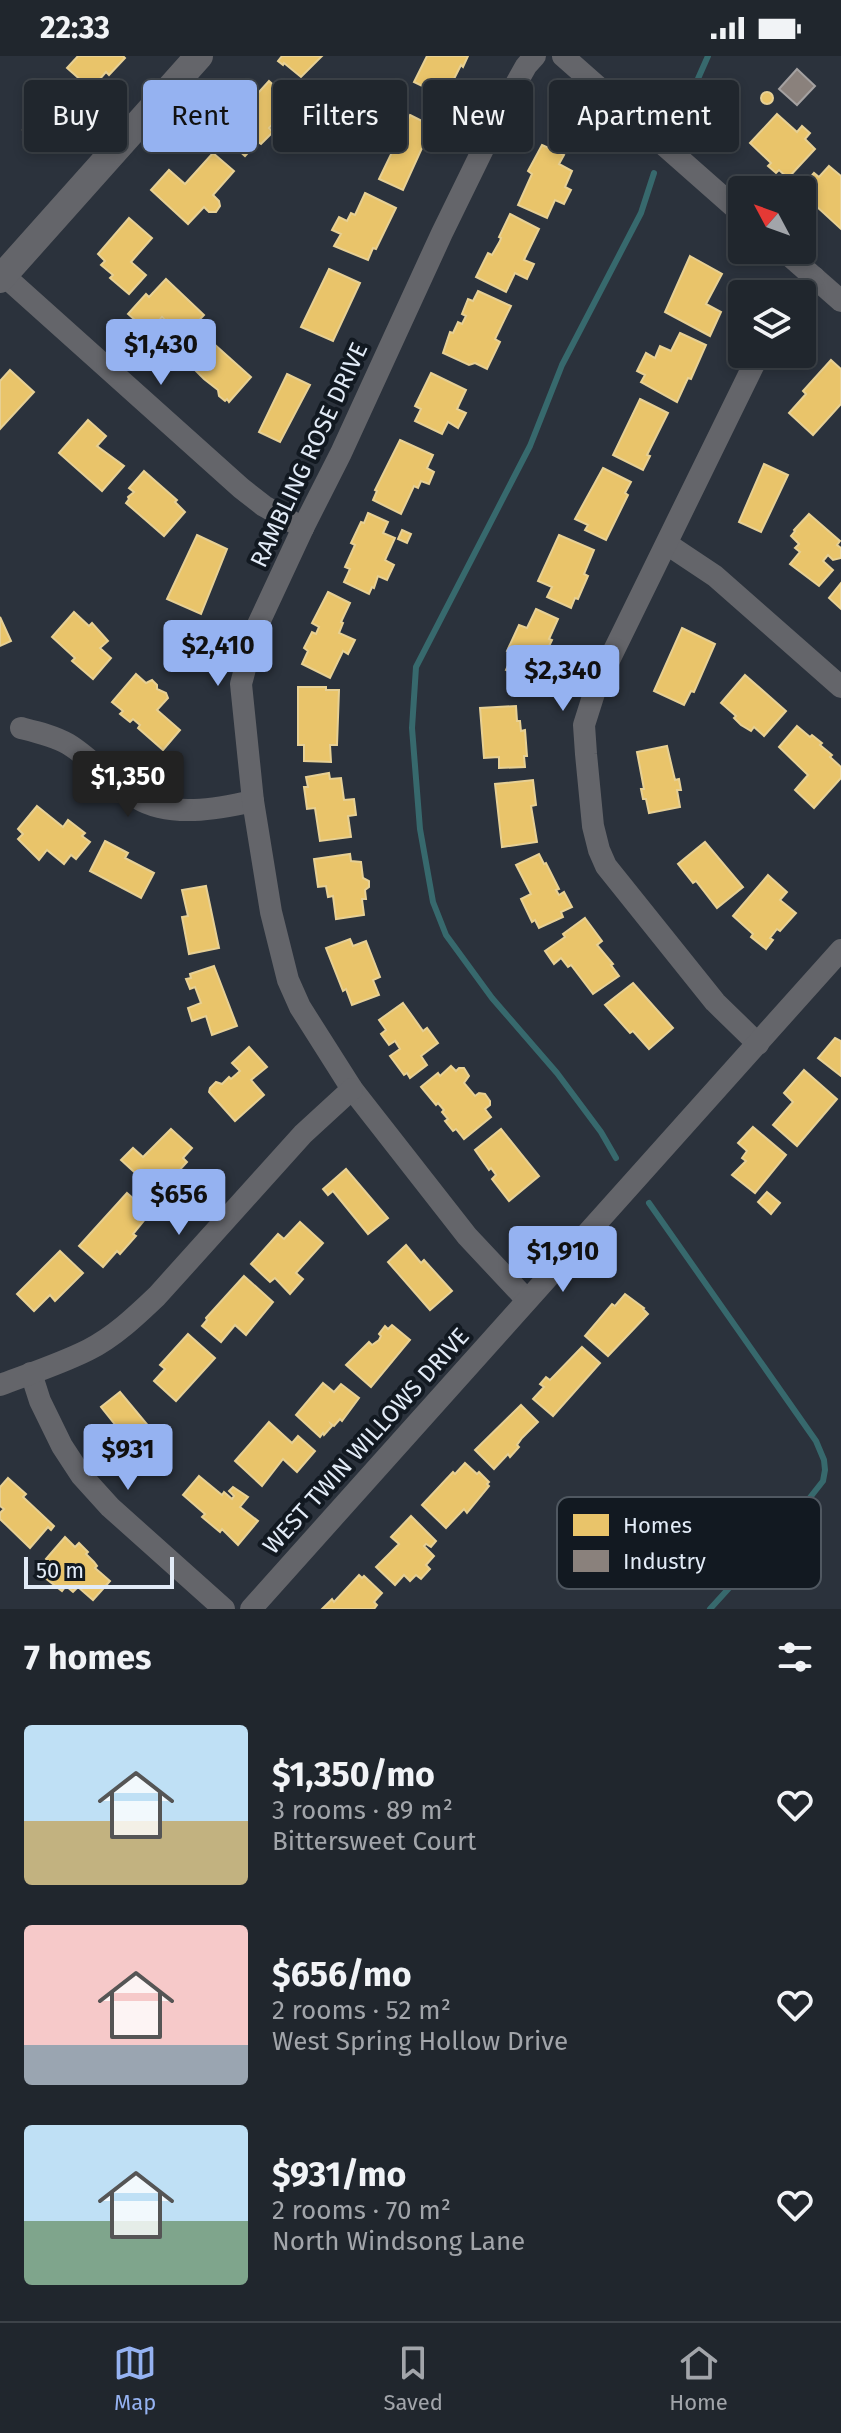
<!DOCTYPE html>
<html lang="en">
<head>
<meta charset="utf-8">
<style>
	:root { --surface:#20262d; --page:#282e35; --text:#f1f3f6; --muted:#a2a5aa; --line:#3d4349; --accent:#95b2f1 }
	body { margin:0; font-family:"Fira Sans",sans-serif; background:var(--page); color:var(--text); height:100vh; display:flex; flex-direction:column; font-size:30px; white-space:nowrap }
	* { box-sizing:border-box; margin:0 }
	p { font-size:26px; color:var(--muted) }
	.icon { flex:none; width:44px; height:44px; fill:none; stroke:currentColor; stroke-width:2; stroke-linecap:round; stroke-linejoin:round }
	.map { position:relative; height:1553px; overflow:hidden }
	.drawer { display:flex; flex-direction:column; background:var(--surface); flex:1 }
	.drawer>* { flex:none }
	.hud { position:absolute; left:24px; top:24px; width:794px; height:72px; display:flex; gap:16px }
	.needle { width:52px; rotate:311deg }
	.tools { position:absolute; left:728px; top:120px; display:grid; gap:16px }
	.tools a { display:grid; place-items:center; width:88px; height:88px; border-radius:8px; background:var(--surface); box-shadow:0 4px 12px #0003,0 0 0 2px var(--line); font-size:40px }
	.scale { position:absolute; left:24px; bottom:20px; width:150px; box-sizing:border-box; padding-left:8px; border:4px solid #e2ebf7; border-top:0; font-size:22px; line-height:28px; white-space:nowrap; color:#e2ebf7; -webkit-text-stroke:6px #121921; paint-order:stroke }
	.price { position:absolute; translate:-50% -68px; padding:0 18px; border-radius:8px; background:var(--accent); color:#111; font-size:26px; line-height:52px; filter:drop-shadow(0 2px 4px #0008) }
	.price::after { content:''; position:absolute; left:50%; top:48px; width:24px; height:18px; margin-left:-12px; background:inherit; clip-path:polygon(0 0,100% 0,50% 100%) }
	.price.on { background:#222; color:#fff }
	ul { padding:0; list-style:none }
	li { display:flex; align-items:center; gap:24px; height:200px; padding:0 24px }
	li span { display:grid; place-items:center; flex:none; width:224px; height:160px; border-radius:8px; color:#555 }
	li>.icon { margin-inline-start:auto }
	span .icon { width:96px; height:96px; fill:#fffc; stroke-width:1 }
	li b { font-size:34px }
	h2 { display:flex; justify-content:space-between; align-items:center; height:96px; padding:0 24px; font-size:34px }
	.pill { padding:0 28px; border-radius:8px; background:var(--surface); box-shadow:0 4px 12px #0003,0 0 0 2px var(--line); font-size:28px; line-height:72px }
	.pill.on { background:var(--accent); color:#111 }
	.status { display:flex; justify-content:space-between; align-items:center; height:56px; padding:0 40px; background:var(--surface); direction:ltr }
	.status svg { height:22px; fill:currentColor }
	.dock { display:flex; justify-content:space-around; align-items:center; height:112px; border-top:2px solid var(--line); background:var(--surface); font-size:22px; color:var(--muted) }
	.dock a { display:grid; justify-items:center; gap:4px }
	.dock .on { color:var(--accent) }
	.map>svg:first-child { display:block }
	.homes { fill:#e9c46a; stroke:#e7d094; stroke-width:2 }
	.industry { fill:#8a817c; stroke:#a4a1a1; stroke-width:2 }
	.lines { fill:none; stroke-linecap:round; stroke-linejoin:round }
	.stream { stroke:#37696d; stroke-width:6 }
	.minor { stroke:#64656a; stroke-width:22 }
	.tertiary { stroke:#64656a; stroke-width:28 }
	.labels { text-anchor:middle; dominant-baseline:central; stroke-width:8; stroke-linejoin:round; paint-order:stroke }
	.street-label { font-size:24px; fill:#e2ebf7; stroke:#121921 }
	.key { fill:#121921; stroke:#505861; stroke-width:2 }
	.key-label { font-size:22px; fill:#e2ebf7 }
</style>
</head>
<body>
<div class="status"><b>22:33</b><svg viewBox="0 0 49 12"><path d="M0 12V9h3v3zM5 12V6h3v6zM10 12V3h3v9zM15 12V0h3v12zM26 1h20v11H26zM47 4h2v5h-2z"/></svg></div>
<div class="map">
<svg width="841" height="1553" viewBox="0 0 841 1553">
	<rect width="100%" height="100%" fill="#2b323c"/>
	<g class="homes">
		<polygon points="78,0 123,0 125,2 109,19 106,16 91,33 67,12"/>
		<polygon points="282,0 322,0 301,21 284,7 283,9 278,5"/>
		<polygon points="427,0 468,0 463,11 461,9 445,41 414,26"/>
		<polygon points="269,25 293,47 269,72 273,76 261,88 258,86 245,100 224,81 233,72 231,70 236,65 233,63 241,54 239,52 247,43 250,46"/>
		<polygon points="65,26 85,44 69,63 67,61 42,91 23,74 40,55 37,53"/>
		<circle cx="767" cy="42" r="6"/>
		<polygon points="777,58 797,76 802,70 810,77 805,83 815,93 788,122 779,114 776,117 768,110 771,107 750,87"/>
		<polygon points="410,59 432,70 403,134 379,123"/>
		<polygon points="321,67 330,75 321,85 312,76"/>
		<polygon points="542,89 564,99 559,108 572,115 565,131 571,134 564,148 555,144 547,162 518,149 532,118 528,115"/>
		<polygon points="213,97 234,115 213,139 219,145 220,150 216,156 209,156 204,151 188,168 151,134 169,114 185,128"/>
		<polygon points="829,110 841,120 841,173 802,137 802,134 799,134 814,117 819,121"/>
		<polygon points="365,137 396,152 376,193 373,192 368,204 334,190 341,178 332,174 339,161 347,165 351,157 355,159"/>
		<polygon points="510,158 539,173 524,204 534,208 527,223 515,217 506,236 476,221 488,197 492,199 500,185 501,182 499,181"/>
		<polygon points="129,162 152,182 131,206 146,219 129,238 110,222 113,219 101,209 105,205 98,198"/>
		<polygon points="690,200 722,218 706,248 721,256 710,280 665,256"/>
		<polygon points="329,213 360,227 333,285 301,271"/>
		<polygon points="166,223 204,259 185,279 168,264 167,266 162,261 149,276 128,258 146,238 149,241"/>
		<polygon points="478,235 511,250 495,283 500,286 487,313 475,307 469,309 443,297 450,276 453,277 458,266 462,268 466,260 462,258 468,243 473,245"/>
		<polygon points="680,277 706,289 691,323 688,322 677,346 641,326 645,319 637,315 646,297 655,302 660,290 671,295"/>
		<polygon points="204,279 251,321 229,346 227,343 225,345 219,340 218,334 204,323 184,303"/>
		<polygon points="831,304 841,313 841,348 813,379 789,357 806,338 803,335"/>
		<polygon points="10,314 34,336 0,373 0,325"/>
		<polygon points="431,317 466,334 457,353 466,357 458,372 448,366 442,378 415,365 421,353 415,350"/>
		<polygon points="287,318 310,329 280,386 259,376"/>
		<polygon points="640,343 668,357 647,399 650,400 643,414 613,399"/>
		<polygon points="88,364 106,380 97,390 124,410 102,435 59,397"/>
		<polygon points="400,384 433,399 427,412 434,416 429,428 421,425 418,432 414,430 401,458 373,444 377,435 375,434"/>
		<polygon points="764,408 788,419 761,476 739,466"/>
		<polygon points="603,412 631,426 625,437 628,439 606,484 585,474 588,469 575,463"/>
		<polygon points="144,415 177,444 175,446 185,456 164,480 126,447 129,443 128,441 134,436 129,432"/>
		<polygon points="368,457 388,466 383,477 395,482 385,504 394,509 387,524 378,520 374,532 372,531 369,538 344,526 350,513 345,511 355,489 351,487 361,466 364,467"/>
		<polygon points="809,458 840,485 837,489 841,492 841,502 833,504 828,499 823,505 833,514 819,530 790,508 800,496 795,492 799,488 791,480 795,475 794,474"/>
		<polygon points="402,474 411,478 407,487 398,483"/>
		<polygon points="197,479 227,493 201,558 167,543"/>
		<polygon points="559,479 594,494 584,518 588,520 578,543 575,542 571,552 547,541 552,531 538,525"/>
		<polygon points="841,527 841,553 829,542"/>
		<polygon points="328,536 350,547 341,566 343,567 339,577 355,584 348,598 343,595 330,622 302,608 308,595 304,592 312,576 316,578 319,571 312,567"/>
		<polygon points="536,553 558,563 549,583 552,584 539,611 536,610 530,624 506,614 513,598 507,595 519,569 527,572"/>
		<polygon points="74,556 89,570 92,567 108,585 100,592 111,602 93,623 72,605 75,602 52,581"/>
		<polygon points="0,561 11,585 0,590"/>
		<polygon points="682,572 715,588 694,636 691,635 684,649 654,635"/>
		<polygon points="136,618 146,627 152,624 157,629 157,633 166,637 168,642 157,654 180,674 163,694 138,672 140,669 133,663 130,666 120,658 123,655 112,646"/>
		<polygon points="745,619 786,655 764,680 754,671 751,675 741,669 734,662 736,660 721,647"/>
		<polygon points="298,631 326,631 326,634 339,634 337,689 330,689 331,706 304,705 304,689 298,689"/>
		<polygon points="516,650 517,665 520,665 521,675 525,674 527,700 524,700 525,711 499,712 499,701 484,702 480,652"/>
		<polygon points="797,670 810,681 812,679 822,687 820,689 832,699 830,701 841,711 841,722 814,752 795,734 808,719 779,691"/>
		<polygon points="667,690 675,724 679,723 681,734 677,734 680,751 649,757 646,743 643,743 641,733 644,733 637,696"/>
		<polygon points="329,717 330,723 341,722 344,744 354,743 356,759 348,760 351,781 320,785 315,752 307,753 304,731 308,731 306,721"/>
		<polygon points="533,724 536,749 531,750 537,786 502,791 495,728"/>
		<polygon points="37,750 63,771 68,764 85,777 82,780 90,786 76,803 71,799 64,808 47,794 39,804 18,783 23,778 18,773"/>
		<polygon points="105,785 128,797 125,802 154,817 141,842 90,815"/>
		<polygon points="705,786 743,831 717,852 696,825 693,827 678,808"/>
		<polygon points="350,798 351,805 361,806 363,822 369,825 369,831 365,834 366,843 362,843 364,859 336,863 333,840 328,841 326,830 318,831 314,803"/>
		<polygon points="539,798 544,808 546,807 559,833 556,834 559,839 564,836 572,851 561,856 563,861 539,872 535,864 532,866 521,843 531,838 516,809"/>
		<polygon points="768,819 787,836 780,844 796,857 780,875 777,873 770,882 773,884 766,893 751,881 753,878 733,860"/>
		<polygon points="206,830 219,892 189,898 182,861 188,860 182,834"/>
		<polygon points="585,862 602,885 597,889 613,908 611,909 619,920 593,938 571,909 568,911 561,902 554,908 545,895 565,881 563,878"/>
		<polygon points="350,883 353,890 366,885 380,921 373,924 379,939 352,949 346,933 343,935 326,892"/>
		<polygon points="214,910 237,970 212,979 206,960 192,965 188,952 201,947 195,931 190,933 186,923 191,922 190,918"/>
		<polygon points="633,927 673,972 649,993 633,975 630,977 605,949"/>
		<polygon points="403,947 423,975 427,972 438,987 421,1000 427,1009 410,1022 407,1017 404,1019 390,1000 400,993 395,985 389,989 381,978 386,974 379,964"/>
		<polygon points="835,982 841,985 841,1020 818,1002"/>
		<polygon points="249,991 267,1011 251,1024 264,1039 235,1065 209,1036 210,1032 216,1026 222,1028 229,1021 231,1023 240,1015 232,1007"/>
		<polygon points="451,1010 456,1015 459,1012 464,1012 469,1020 464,1027 475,1040 479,1037 485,1038 490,1045 490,1049 485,1053 491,1061 464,1083 456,1073 453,1075 445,1065 448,1063 442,1056 444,1054 438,1047 436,1049 421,1031 438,1017 440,1020"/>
		<polygon points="804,1014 837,1043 797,1090 773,1069 793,1046 784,1037"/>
		<polygon points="753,1071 786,1099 755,1137 732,1119 746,1105 742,1102 747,1095 738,1087"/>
		<polygon points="171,1073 192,1092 183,1102 187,1106 177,1117 173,1114 170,1117 183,1129 167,1146 121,1104 133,1092 143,1101"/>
		<polygon points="501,1073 539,1120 509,1145 492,1123 496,1119 491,1112 489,1114 475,1094"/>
		<polygon points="346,1113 388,1162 368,1178 333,1135 328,1139 323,1133"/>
		<polygon points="767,1136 780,1147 771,1158 758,1146"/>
		<polygon points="127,1137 150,1157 133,1178 136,1180 120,1198 117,1195 103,1211 79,1190"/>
		<polygon points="300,1166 323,1187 296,1217 303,1223 290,1238 275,1222 270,1226 251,1208 278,1178 284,1183"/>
		<polygon points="406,1189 421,1207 424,1204 452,1235 430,1254 388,1206"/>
		<polygon points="60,1195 83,1217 55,1245 50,1239 34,1255 17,1238"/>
		<polygon points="244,1220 273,1246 246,1279 235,1269 221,1286 202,1270 207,1264 206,1262"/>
		<polygon points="625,1238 644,1252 643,1253 648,1258 608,1300 585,1280 612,1248 615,1250"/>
		<polygon points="392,1269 410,1284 371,1331 346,1309 369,1286 372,1289 379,1284 381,1280 379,1278 385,1270 388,1273"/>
		<polygon points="188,1278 215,1302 176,1345 154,1325 165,1313 160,1309"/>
		<polygon points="582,1291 600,1307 553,1360 533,1343 544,1331 540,1328 546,1321 550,1324"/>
		<polygon points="323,1327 334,1336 341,1328 359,1342 342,1365 340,1363 334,1370 331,1368 332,1370 324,1379 323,1377 320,1381 296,1359"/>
		<polygon points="120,1336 161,1385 141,1401 101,1351"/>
		<polygon points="521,1349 538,1366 522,1382 517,1389 519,1391 510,1401 508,1398 494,1413 475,1394"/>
		<polygon points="269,1366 292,1387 298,1380 315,1395 297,1416 283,1403 262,1430 235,1405"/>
		<polygon points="465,1407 477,1418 479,1416 489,1426 487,1428 489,1430 467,1457 464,1453 446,1472 422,1449 453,1416 455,1418"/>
		<polygon points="199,1420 222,1439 224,1436 232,1443 234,1440 229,1435 233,1431 248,1441 240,1451 258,1465 238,1489 222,1473 220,1476 202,1461 205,1458 183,1439"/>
		<polygon points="8,1422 26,1438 23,1441 54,1470 51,1474 48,1471 30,1492 0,1463 0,1457 4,1453 0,1450 0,1431"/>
		<polygon points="411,1460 436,1485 431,1491 426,1488 424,1490 434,1500 426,1509 430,1513 421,1523 416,1519 410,1525 404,1519 395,1529 376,1511 399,1488 391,1481"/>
		<polygon points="65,1481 75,1491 79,1487 88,1496 86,1498 94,1506 97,1510 95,1512 110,1525 93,1544 78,1531 73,1536 66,1530 62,1535 44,1521 54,1510 46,1503"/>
		<polygon points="359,1519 362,1522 364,1520 382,1537 374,1546 377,1549 374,1553 322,1553 332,1543 334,1546"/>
	</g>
	<polygon class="industry" points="797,13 815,30 797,49 779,33"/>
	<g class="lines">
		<g class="stream">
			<polyline points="678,68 708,0"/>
			<polyline points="616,1102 601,1076 557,1017 492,942 446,879 433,846 420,773 412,672 416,611 530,390 562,309 641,157 654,117"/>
			<polyline points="649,1147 816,1385 824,1404 825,1414 823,1425 801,1453 710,1553"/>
		</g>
		<g class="minor">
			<polyline points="563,0 742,158"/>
			<polyline points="783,194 841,245"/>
			<polyline points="0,216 241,432 264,450 303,472"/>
			<polyline points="799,238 814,221"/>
			<polyline points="667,488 715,520 841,631"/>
			<path d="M 21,672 C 37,676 54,680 68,688 C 93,703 112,728 137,742 C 170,762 218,753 253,745"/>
			<polyline points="758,988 715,946 606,810 599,794 593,770 586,698 584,669 596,631 759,298"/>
			<polyline points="527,1244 467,1180 352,1033 300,951 288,924 271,856 253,745 241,628 255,575 303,472 341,397 442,177 508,42 526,10 535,0"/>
			<polyline points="31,1317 40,1345 62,1390 81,1419 110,1451 224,1553"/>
			<path d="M 0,1329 C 29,1318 60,1308 88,1294 C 114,1281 136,1260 157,1240 L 303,1078 L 352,1033"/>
			<polyline points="251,1553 841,894"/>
		</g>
		<polyline class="tertiary" points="0,223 199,0"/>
	</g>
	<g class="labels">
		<g class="street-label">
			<text transform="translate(309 399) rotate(-65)">RAMBLING ROSE DRIVE</text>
			<text transform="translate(366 1385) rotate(-48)">WEST TWIN WILLOWS DRIVE</text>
		</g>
	</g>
	<rect x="557" y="1441" width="264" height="92" rx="12" class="key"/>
	<rect x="573" y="1458" width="36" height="22" fill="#e9c46a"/>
	<rect x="573" y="1494" width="36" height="22" fill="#8a817c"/>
	<g class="key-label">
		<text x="623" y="1477">Homes</text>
		<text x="623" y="1513">Industry</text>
	</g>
</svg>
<div class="tools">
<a><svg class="needle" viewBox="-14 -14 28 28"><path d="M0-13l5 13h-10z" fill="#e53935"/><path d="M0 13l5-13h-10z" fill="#a2a5aa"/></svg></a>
<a><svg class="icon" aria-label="layers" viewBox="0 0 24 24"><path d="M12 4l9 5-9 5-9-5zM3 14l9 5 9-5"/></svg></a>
</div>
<div class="scale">50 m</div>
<b class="price" style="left:161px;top:331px">$1,430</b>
<b class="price" style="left:218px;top:632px">$2,410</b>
<b class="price" style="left:563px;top:657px">$2,340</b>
<b class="price on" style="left:128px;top:763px">$1,350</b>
<b class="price" style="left:179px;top:1181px">$656</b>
<b class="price" style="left:563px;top:1238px">$1,910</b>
<b class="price" style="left:128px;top:1436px">$931</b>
<div class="hud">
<a class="pill">Buy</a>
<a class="pill on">Rent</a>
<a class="pill">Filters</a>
<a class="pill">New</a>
<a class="pill">Apartment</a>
</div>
</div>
<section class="drawer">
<h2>7 homes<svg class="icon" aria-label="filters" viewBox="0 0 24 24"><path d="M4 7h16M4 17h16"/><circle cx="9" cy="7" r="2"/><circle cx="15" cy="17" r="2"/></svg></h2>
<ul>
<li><span style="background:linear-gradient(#bfe0f5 60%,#c2b280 0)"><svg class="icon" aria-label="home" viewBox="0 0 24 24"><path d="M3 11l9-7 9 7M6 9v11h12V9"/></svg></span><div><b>$1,350/mo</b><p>3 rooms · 89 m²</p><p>Bittersweet Court</p></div><svg class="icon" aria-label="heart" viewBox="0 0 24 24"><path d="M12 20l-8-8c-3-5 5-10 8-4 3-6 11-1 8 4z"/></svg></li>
<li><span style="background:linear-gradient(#f6c9c9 75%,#9aa5b1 0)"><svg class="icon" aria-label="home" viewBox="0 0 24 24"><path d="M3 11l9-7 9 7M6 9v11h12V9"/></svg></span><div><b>$656/mo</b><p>2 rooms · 52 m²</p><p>West Spring Hollow Drive</p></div><svg class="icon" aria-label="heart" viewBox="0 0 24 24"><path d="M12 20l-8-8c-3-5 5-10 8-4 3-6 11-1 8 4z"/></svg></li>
<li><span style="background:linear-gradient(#bfe0f5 60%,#7fa58c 0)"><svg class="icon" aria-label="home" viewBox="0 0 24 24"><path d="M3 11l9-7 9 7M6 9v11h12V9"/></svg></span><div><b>$931/mo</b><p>2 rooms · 70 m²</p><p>North Windsong Lane</p></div><svg class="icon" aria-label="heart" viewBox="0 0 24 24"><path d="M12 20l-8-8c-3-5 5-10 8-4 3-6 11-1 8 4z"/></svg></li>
</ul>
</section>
<nav class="dock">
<a class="on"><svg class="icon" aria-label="map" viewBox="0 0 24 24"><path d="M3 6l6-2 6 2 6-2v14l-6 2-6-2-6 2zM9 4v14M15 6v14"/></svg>Map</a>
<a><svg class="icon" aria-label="saved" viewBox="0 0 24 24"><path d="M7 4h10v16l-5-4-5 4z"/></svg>Saved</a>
<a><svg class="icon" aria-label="home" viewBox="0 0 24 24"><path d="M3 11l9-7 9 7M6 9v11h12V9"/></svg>Home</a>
</nav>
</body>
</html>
